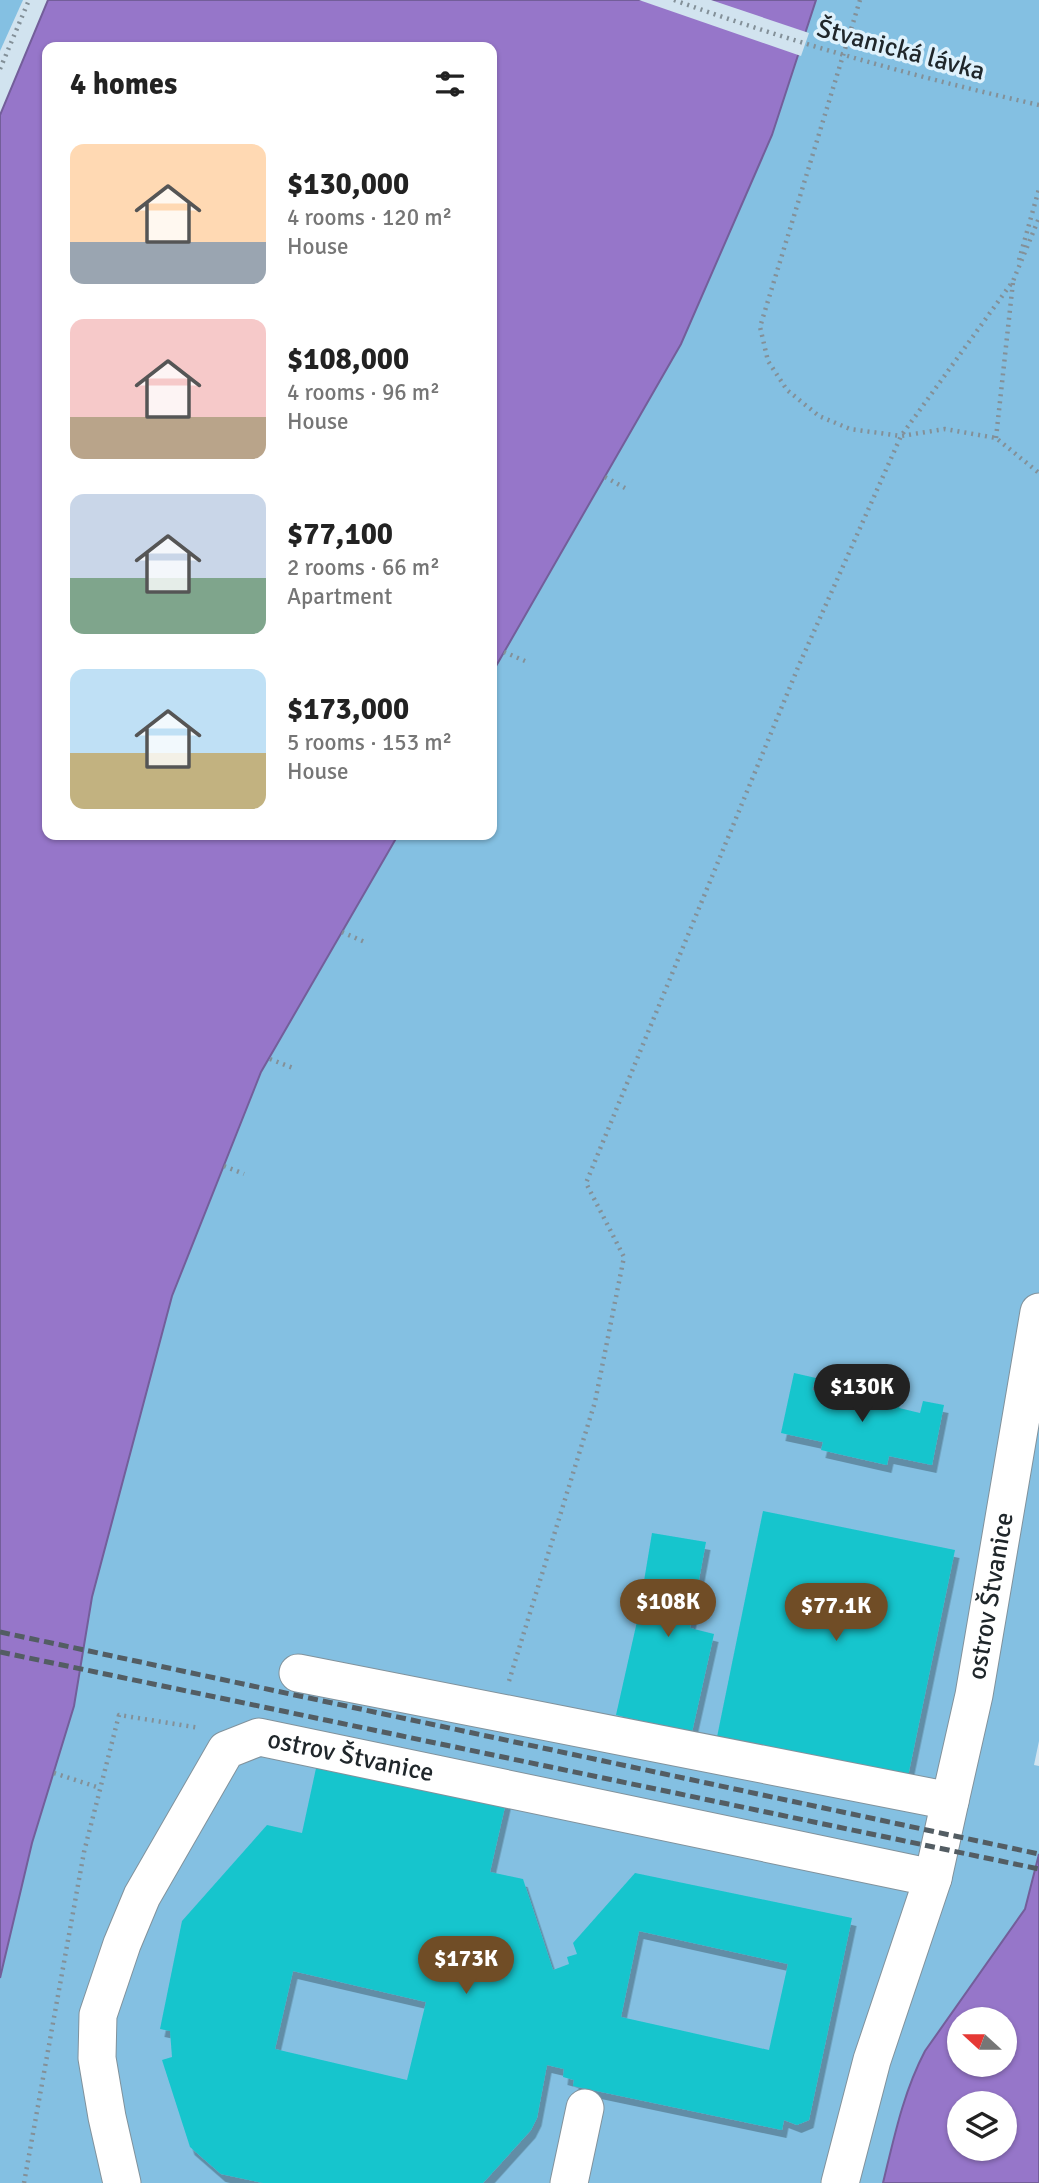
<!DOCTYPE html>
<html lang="en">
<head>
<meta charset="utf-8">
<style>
	:root { --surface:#fff; --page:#f2f2f2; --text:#222; --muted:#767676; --accent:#704d26 }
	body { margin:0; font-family:Signika,sans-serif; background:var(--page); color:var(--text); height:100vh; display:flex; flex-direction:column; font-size:26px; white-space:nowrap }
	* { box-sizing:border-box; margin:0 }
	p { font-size:23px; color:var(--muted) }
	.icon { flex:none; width:38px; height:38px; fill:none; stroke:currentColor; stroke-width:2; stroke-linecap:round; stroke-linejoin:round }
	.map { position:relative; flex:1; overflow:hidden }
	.drawer { position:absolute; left:42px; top:42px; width:455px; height:798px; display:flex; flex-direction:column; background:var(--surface); border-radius:14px; box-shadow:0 2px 5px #0004 }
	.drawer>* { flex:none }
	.needle { width:46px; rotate:291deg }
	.fabs { position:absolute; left:947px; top:2007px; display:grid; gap:14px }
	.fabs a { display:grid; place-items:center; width:70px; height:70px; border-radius:50%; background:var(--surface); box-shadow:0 2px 5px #0004; font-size:35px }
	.price { position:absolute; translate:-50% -60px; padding:0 16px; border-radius:24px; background:var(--accent); color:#fff; font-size:23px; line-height:46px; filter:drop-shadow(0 2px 4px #0008) }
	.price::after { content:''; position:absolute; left:50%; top:42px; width:21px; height:16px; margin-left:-10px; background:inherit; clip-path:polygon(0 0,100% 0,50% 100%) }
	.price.active { background:#222; color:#fff }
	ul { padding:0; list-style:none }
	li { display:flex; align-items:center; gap:21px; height:175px; padding:0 28px }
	li span { display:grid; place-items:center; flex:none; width:196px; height:140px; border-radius:14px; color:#555 }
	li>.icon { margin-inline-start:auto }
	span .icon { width:84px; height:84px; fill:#fffc; stroke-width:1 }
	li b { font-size:30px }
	h2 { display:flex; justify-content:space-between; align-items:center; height:84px; padding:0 28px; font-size:30px }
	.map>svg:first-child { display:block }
	.green { fill:#84c0e2 }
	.water { fill:#9676c9; stroke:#735e9a; stroke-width:2; fill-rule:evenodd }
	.pier { fill:#d1e3ef }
	.building { fill:#16c5cd; fill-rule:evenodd; filter:url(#shadow) }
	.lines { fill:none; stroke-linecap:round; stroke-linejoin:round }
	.minor-casing { stroke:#81929c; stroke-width:39 }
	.path { stroke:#839098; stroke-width:4.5; stroke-dasharray:2 5; stroke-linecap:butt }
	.minor { stroke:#fff; stroke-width:37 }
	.rail { stroke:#535d63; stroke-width:5; stroke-dasharray:10 5; stroke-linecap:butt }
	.path-bridge { stroke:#839098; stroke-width:4.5; stroke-dasharray:2 5; stroke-linecap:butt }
	.labels { text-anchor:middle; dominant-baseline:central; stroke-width:7; stroke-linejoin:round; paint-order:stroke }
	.street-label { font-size:26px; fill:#20272b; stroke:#def1fc }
</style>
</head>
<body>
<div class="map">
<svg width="1039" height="2183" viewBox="0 0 1039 2183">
	<defs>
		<filter id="shadow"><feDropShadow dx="4.5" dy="8" stdDeviation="0" flood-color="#0004"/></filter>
	</defs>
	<rect width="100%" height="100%" fill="#d1e3ef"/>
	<g class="green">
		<polygon points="0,0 23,0 0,51"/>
		<path d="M 816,0 L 1039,0 L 1039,1741 L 1034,1765 L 1039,1766 L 1039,1854 L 1025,1909 L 925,2051 C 903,2093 894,2138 883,2183 L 0,2183 L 0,1978 L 32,1843 L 74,1706 L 92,1597 L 172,1296 L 261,1072 L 398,835 L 492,835 L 492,673 L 681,344 L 772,135 Z"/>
	</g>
	<g class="water">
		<polygon points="48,0 816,0 772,135 681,344 492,673 492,47 47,47 47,835 398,835 261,1072 172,1296 92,1597 74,1706 32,1843 0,1978 0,115"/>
		<path d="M 1039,1854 L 1039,2183 L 883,2183 C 894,2138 903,2093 925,2051 L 1025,1909 ZM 959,2020 L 1004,2020 L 1004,2065 L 959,2065 ZM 959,2104 L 1004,2104 L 1004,2149 L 959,2149 Z"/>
	</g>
	<polygon class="pier" points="639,0 711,0 809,33 801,56"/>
	<g class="building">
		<polygon points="794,1373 816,1378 812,1390 833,1395 835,1388 901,1402 899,1408 920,1413 923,1401 944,1405 932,1465 889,1456 887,1465 821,1450 823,1442 781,1433"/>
		<polygon points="763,1511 955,1550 908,1776 717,1737"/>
		<polygon points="652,1533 706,1542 690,1628 714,1634 692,1732 616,1715 638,1617"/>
		<path d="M 318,1759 L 507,1798 L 490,1872 L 523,1879 L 553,1970 L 569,1964 L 567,1957 L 577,1954 L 573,1943 L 635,1873 L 852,1918 L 809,2120 L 797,2125 L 784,2120 L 782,2130 L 573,2086 L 574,2080 L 563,2077 L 564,2069 L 547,2065 L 537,2118 L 531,2130 L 483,2183 L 263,2183 L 221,2174 L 190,2147 L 162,2060 L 172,2057 L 170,2031 L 160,2029 L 182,1921 L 267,1825 L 302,1833 ZM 639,1931 L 788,1964 L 769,2050 L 621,2017 ZM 293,1971 L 426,2002 L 407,2080 L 275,2049 Z"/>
	</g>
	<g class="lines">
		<defs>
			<g id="minor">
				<polyline points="298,1673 950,1801"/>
				<path id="s1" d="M 122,2183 L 107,2117 L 97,2058 L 98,2015 L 122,1944 L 142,1896 L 226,1750 L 259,1737 L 933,1878"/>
				<polyline points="569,2183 585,2108"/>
				<path id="s2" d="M 840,2183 L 872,2060 L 933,1878 L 950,1801 L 974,1695 L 1039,1312"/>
			</g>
		</defs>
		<use href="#minor" class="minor-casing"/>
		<g class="path">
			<polyline points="860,0 760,327 768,361 787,390 819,416 850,429 901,436 945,429 996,438 1039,473"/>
			<polyline points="0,69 29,0"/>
			<polyline points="1019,260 1039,189"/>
			<polyline points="996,438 1013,282"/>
			<polyline points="605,477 625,488"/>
			<polyline points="504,652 525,661"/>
			<polyline points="342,932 367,943"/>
			<polyline points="270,1059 293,1068"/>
			<polyline points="224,1166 244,1174"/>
			<polyline points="509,1681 595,1402 624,1257 586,1183 799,665 901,436 1013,281 1039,218"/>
			<polyline points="54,1773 100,1788"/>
			<polyline points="24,2183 84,1852 119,1715 200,1728"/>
		</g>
		<use href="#minor" class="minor"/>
		<g class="rail">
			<polyline points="0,1632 1039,1854"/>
			<polyline points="0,1652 1039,1869"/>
		</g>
		<path class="path-bridge" d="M 674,0 C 794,43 915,77 1039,105"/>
	</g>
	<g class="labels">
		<g class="street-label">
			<text transform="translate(901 50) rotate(15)">Štvanická lávka</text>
			<text stroke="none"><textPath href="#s2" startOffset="607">ostrov Štvanice</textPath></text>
			<text stroke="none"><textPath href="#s1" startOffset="595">ostrov Štvanice</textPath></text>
		</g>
	</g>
</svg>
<div class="fabs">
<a><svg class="needle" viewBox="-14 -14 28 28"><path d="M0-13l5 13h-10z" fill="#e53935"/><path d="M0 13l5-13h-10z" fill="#767676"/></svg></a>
<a><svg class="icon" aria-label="layers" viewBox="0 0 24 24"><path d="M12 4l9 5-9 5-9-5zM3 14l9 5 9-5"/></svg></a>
</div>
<b class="price active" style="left:862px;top:1424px">$130K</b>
<b class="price" style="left:668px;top:1639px">$108K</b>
<b class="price" style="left:836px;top:1643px">$77.1K</b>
<b class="price" style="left:466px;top:1996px">$173K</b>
<section class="drawer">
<h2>4 homes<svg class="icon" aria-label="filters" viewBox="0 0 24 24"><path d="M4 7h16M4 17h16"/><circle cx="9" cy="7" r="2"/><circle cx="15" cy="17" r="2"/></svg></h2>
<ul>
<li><span style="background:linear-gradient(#ffd9b3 70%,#9aa5b1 0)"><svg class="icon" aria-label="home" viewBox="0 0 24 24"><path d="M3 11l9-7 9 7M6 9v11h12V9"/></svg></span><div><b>$130,000</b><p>4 rooms · 120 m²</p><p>House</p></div></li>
<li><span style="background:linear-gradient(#f6c9c9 70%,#b9a48a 0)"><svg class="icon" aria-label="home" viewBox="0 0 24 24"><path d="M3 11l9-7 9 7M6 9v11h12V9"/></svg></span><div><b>$108,000</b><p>4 rooms · 96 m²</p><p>House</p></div></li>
<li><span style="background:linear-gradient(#c9d6e8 60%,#7fa58c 0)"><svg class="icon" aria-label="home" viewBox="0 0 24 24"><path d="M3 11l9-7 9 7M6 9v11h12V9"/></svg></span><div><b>$77,100</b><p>2 rooms · 66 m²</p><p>Apartment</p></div></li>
<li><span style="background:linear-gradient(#bfe0f5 60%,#c2b280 0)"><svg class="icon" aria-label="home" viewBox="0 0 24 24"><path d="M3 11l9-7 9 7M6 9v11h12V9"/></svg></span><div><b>$173,000</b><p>5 rooms · 153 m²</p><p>House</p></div></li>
</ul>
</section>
</div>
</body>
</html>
